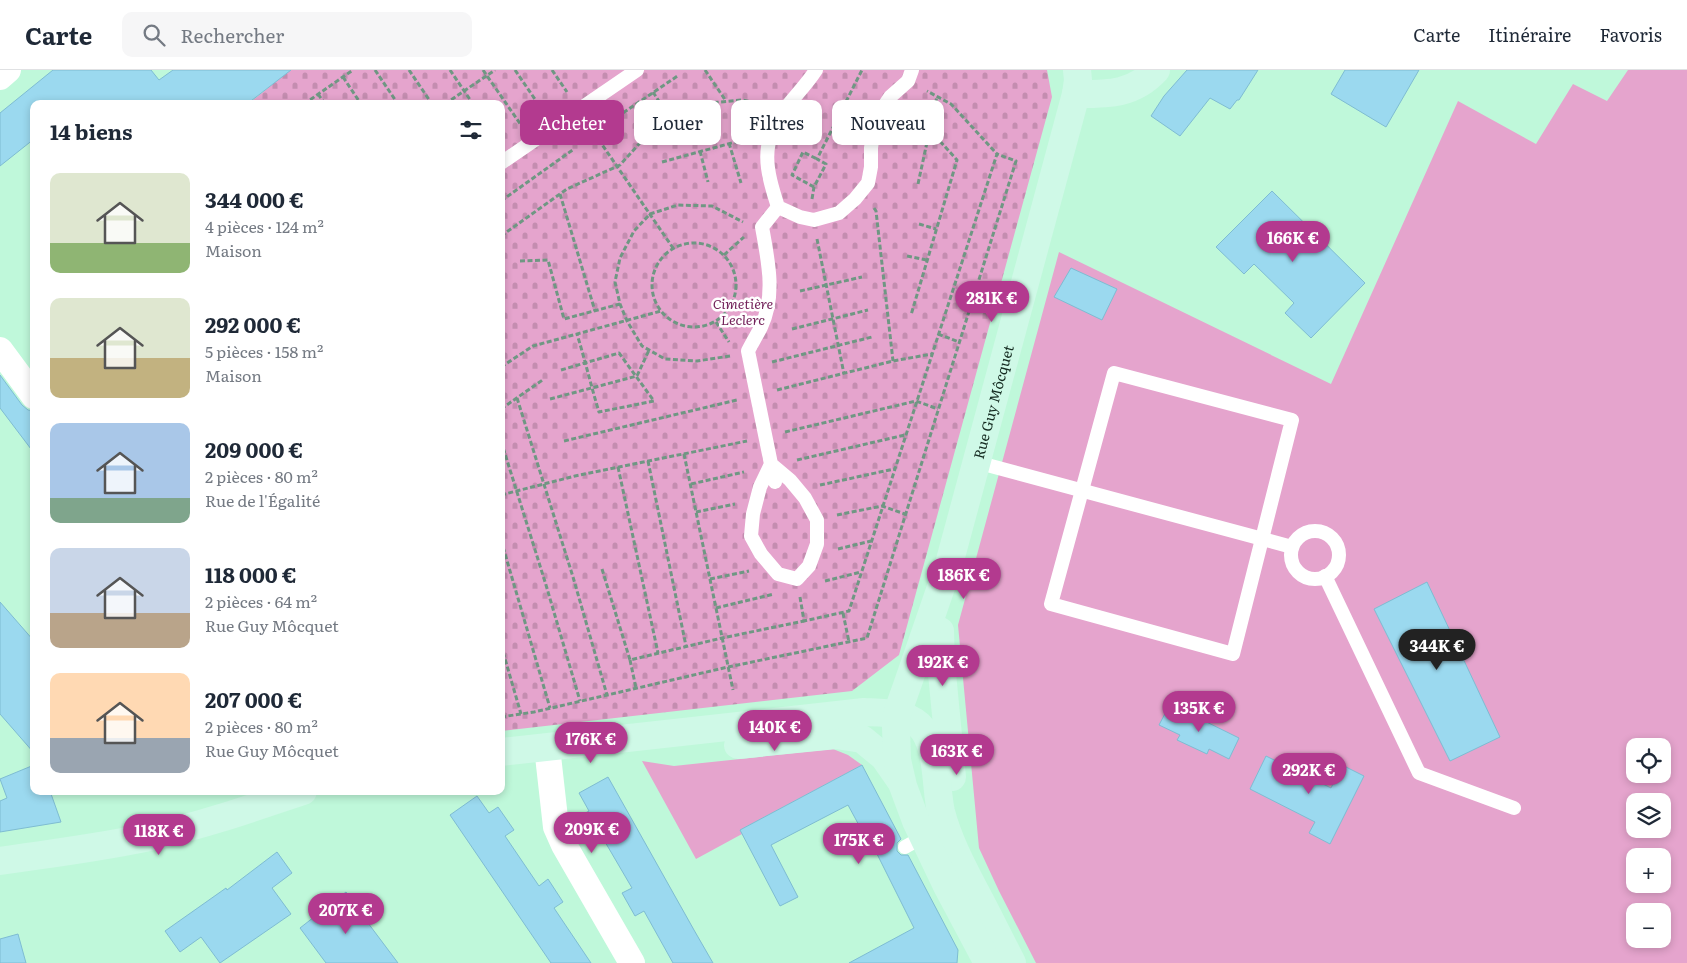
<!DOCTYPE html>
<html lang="fr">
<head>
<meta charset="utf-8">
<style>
	:root { --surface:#fff; --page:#f6f6f7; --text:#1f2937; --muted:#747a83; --line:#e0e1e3; --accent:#b33a8f }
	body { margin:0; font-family:Literata,serif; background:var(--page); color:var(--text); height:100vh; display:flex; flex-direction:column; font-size:19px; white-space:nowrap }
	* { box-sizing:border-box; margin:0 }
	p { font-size:16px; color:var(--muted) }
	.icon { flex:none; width:28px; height:28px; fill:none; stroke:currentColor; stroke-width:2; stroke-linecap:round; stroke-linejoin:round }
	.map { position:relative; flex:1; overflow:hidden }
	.panel { position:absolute; left:30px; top:30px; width:475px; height:695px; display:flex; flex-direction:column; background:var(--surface); border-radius:10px; box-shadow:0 2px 8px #0003 }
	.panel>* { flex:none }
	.guide { position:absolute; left:520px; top:30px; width:475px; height:45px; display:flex; gap:10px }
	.controls { position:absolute; left:1626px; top:668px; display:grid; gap:10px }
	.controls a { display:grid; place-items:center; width:45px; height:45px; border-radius:10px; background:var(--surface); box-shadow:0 2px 8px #0003; font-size:25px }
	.price { position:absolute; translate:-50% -42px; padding:0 11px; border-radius:18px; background:var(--accent); color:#fff; font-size:16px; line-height:32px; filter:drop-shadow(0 1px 2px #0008) }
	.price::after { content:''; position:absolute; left:50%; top:30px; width:15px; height:11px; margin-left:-8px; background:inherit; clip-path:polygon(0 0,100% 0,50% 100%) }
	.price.active { background:#222; color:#fff }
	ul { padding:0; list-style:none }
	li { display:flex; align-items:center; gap:15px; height:125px; padding:0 20px }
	li span { display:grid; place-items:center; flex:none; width:140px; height:100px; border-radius:10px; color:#555 }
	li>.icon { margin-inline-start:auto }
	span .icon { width:60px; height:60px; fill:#fffc; stroke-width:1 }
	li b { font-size:21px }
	h2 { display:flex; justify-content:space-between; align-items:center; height:60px; padding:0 20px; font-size:21px }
	.chip { padding:0 18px; border-radius:10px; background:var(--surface); box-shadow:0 2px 8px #0003; font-size:18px; line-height:45px }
	.chip.active { background:var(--accent); color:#fff }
	header { display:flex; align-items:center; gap:30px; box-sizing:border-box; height:70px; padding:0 25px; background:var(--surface); border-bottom:1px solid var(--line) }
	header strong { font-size:24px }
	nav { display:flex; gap:28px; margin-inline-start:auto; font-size:18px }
	.search { width:350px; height:45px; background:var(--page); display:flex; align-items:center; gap:12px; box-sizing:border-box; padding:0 18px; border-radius:10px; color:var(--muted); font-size:19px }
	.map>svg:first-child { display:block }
	.grass { fill:#e5a4cd; fill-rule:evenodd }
	.cemetery { fill:url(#cemetery-stones) }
	.building { fill:#9bd9ef; stroke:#7ebcd2 }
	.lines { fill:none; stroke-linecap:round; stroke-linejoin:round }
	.path { stroke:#6f9783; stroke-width:3; stroke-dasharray:5 2.5; stroke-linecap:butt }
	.lane { stroke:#fff; stroke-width:14 }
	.street { stroke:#fff; stroke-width:26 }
	.secondary { stroke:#cff9e7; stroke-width:28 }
	.labels { text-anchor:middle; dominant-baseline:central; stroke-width:5; stroke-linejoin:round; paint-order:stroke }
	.park-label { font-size:14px; font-style:italic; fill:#73225a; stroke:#fff }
	.street-label { font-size:14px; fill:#152b21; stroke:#fff }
</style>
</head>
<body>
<header>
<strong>Carte</strong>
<div class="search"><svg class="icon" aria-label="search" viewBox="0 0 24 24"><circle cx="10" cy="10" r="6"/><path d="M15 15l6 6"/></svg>Rechercher</div>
<nav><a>Carte</a><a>Itinéraire</a><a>Favoris</a></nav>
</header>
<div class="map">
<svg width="1687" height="893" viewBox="0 0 1687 893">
	<defs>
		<pattern id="cemetery-stones" width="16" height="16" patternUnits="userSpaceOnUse" patternTransform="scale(1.25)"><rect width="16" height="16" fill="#e5a4cd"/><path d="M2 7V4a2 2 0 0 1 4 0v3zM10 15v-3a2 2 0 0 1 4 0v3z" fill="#c48db0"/></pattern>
	</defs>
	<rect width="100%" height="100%" fill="#bff8da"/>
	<g class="grass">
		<path d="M 1628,0 L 1687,0 L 1687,893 L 1036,893 L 999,821 L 979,778 L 958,555 L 1059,182 L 1331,314 L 1458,31 L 1536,74 L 1573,14 L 1607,31 ZM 1635,676 L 1662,676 L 1662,704 L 1635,704 ZM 1635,731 L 1662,731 L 1662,759 L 1635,759 ZM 1635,786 L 1662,786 L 1662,814 L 1635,814 ZM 1635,841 L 1662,841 L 1662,869 L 1635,869 Z"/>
		<polygon points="833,679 848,685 862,695 740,760 742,764 696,789 642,691 674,696"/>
	</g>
	<polygon class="cemetery" points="290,0 1047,0 1052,27 899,585 852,621 501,661 501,34 248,34"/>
	<g class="building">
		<polygon points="53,0 151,0 159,10 173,0 291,0 247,34 34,34 34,69 0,96 0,43"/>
		<polygon points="1187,0 1258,0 1239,30 1237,30 1230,39 1210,28 1180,66 1151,46 1164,26"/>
		<polygon points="1345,0 1419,0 1386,57 1331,24"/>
		<polygon points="1272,121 1365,213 1311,268 1285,243 1294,233 1254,194 1244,204 1216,177"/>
		<polygon points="1071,198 1117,219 1102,250 1054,227"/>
		<polygon points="0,305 22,335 28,340 34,341 34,383 0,338"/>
		<polygon points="1427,512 1500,667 1450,691 1374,539"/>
		<polygon points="0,532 34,571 34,683 0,644"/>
		<polygon points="1170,634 1239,668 1229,689 1209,679 1207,684 1177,670 1180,665 1159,655"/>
		<polygon points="1266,686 1331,718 1342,695 1364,706 1330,774 1309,763 1315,752 1250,719"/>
		<polygon points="34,695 34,721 50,721 61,752 0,762 0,731 7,728 0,709"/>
		<polygon points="862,695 901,769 897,773 897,781 901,785 908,785 958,880 957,893 849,893 914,858 876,782 874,783 848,735 771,775 798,827 780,836 740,760"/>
		<polygon points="608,707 694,860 713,893 673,893 644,841 635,846 622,823 632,818 601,765 593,770 580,746 589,741 579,723"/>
		<polygon points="477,726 489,743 498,737 514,760 505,766 539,816 548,809 563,832 554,838 591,893 551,893 450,745"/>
		<polygon points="277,782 292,803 272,818 291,844 220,893 201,867 180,882 165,861 226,818 227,820"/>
		<polygon points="346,822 363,844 362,845 398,893 326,893 300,858"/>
		<polygon points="18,864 26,893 0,893 0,869"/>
	</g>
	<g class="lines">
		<g class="path">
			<polyline points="375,0 398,34"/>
			<polyline points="409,0 432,34"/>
			<polyline points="450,0 473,34"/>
			<polyline points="483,0 521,55"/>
			<polyline points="515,0 543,41"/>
			<polyline points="552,0 567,22"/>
			<polyline points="705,0 726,31"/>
			<polyline points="343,7 361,34"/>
			<polyline points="653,22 671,50"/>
			<polyline points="318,24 325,34"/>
			<polyline points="304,34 353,0"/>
			<polyline points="445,34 495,0"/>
			<polyline points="617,47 679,5"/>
			<polyline points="590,57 673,178"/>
			<polyline points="896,64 939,70 957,90 911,245"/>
			<polyline points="729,73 741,113"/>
			<polyline points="700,81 708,112"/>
			<polyline points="662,92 750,68"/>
			<polyline points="918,114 937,26"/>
			<polyline points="814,117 792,105 803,82 817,89"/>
			<polyline points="560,124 595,241"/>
			<polyline points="812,129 814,117 826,94 817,89 862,0"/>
			<polyline points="501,131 574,79"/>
			<polyline points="874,138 876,141 893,291"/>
			<polyline points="919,154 936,159"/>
			<polyline points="501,166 567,119 620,95 648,64 698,34 742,30 765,34"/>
			<polyline points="817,169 844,304"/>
			<circle cx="694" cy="215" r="42"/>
			<polyline points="724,185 744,167"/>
			<polyline points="907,186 927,190"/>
			<polyline points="520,191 548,190 564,249 620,234"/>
			<polyline points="800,221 862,207"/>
			<polyline points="716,252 729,272"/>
			<polyline points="792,259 868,240"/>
			<polyline points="938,264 959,272"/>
			<polyline points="730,286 697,291 665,289 642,276 627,251 620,234 615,212 620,188 634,161 650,144 678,135 712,136 743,152"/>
			<polyline points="772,292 872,267"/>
			<polyline points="501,297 533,276 661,241"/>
			<path d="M 561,300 L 619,283 L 654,331 L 599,342 C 591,316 585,290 577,264"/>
			<polyline points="777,320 893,291 932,284"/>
			<polyline points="517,328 573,507 607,625"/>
			<polyline points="550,329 637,306 649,280"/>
			<polyline points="501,339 544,309"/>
			<polyline points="785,362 916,331 938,339"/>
			<polyline points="501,371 546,515 580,631"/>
			<polyline points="564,371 737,330"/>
			<polyline points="684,384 733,620"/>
			<polyline points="797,390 905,365"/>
			<polyline points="648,391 686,576"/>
			<polyline points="618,397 658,583"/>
			<polyline points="691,414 744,402"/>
			<polyline points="820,415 894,399"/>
			<polyline points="501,425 575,406 747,371"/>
			<polyline points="696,442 735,434"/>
			<polyline points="837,445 882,436 905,444"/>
			<polyline points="501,470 550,638"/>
			<polyline points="838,479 871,471"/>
			<polyline points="602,499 630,590 722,568 804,551"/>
			<polyline points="710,509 749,501"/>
			<polyline points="825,511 861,502"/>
			<polyline points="800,527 804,551 849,541 997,84 951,34 927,21"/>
			<polyline points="716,538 774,524"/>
			<polyline points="843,543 849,572"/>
			<polyline points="501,575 521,644"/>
			<polyline points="630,590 636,618"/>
			<polyline points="501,647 534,642 728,597 867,568 1016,91 997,84"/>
		</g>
		<g class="lane">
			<path d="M 816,0 C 807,14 795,26 785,39 C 759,74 766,99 778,137 L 800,147 L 814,150 L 839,143 L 855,129 L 868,113 L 871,97 L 871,78 L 875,50 L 890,27 L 908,11 L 912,0"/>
			<polyline points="501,93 637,0"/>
			<polygon points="1114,303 1292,350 1233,584 1051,534"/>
			<polyline points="976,392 1292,477"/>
			<path d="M 775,412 L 771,394 L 790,410 L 805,428 L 817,450 L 817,474 L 809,496 L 797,509 L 778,504 L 761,484 L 751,466 L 753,444 L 760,417 L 771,394 L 748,281 C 752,273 757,265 761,257 C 776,226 768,190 762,157 L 778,137"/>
			<circle cx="1315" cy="485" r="24"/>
			<polyline points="1325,506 1419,703 1514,738"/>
			<polyline points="905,777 923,767"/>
		</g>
		<g class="street">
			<polyline points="0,7 8,0"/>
			<polyline points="0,280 34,326"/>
			<polyline points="547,677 556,757 564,775 632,893"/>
		</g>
		<g class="secondary">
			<path d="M 1076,24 C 1107,24 1133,25 1156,0"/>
			<polyline points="940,561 941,593 952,707"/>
			<polyline points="738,675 836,665 862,669 884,687 900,710"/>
			<path d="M 501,682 L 864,642 C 882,643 905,642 919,655 C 939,674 935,716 941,742 C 948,769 961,794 974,819 C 987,843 999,868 1012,893"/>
			<path d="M 0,791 C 53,783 106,777 158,765 C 207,754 255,737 303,721"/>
			<path id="s1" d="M 988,893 L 947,816 L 916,751 L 903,716 L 897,690 L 896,657 L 897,644 L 908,613 L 949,494 L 1076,24 L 1078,10 L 1077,0"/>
		</g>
	</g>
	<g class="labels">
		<g class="park-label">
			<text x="743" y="233">Cimetière<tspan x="743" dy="16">Leclerc</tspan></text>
		</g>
		<g class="street-label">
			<text stroke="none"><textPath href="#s1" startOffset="596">Rue Guy Môcquet</textPath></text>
		</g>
	</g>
</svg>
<div class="controls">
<a><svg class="icon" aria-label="locate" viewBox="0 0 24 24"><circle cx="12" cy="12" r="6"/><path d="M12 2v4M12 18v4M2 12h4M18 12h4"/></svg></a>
<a><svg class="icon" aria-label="layers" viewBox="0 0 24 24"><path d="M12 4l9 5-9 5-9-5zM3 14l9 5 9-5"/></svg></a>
<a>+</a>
<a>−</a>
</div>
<b class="price" style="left:1293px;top:193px">166K €</b>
<b class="price" style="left:992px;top:253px">281K €</b>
<b class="price" style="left:964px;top:530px">186K €</b>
<b class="price active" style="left:1437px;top:601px">344K €</b>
<b class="price" style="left:943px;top:617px">192K €</b>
<b class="price" style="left:1199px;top:663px">135K €</b>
<b class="price" style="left:775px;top:682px">140K €</b>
<b class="price" style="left:591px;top:694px">176K €</b>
<b class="price" style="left:957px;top:706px">163K €</b>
<b class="price" style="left:1309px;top:725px">292K €</b>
<b class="price" style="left:592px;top:784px">209K €</b>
<b class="price" style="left:159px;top:786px">118K €</b>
<b class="price" style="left:859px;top:795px">175K €</b>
<b class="price" style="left:346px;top:865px">207K €</b>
<div class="guide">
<a class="chip active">Acheter</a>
<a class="chip">Louer</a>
<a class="chip">Filtres</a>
<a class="chip">Nouveau</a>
</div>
<section class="panel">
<h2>14 biens<svg class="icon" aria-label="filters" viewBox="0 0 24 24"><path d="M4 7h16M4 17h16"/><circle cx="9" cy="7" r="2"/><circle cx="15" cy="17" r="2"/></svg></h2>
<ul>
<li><span style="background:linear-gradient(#dfe7d0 70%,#8fb573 0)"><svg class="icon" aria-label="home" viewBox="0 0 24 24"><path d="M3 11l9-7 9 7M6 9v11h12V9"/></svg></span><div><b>344 000 €</b><p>4 pièces · 124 m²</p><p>Maison</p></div></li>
<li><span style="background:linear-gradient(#dfe7d0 60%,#c2b280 0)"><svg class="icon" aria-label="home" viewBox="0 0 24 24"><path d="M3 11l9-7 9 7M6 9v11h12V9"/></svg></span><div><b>292 000 €</b><p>5 pièces · 158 m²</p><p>Maison</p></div></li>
<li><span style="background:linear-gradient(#a9c7e8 75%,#7fa58c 0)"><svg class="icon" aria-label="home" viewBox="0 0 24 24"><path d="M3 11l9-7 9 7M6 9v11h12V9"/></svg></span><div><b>209 000 €</b><p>2 pièces · 80 m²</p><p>Rue de l'Égalité</p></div></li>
<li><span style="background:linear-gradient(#c9d6e8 65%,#b9a48a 0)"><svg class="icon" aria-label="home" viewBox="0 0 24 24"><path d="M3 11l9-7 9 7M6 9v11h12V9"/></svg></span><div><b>118 000 €</b><p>2 pièces · 64 m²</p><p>Rue Guy Môcquet</p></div></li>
<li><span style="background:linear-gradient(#ffd9b3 65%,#9aa5b1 0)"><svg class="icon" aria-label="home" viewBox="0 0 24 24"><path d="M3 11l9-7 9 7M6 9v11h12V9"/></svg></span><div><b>207 000 €</b><p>2 pièces · 80 m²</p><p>Rue Guy Môcquet</p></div></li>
</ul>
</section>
</div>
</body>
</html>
